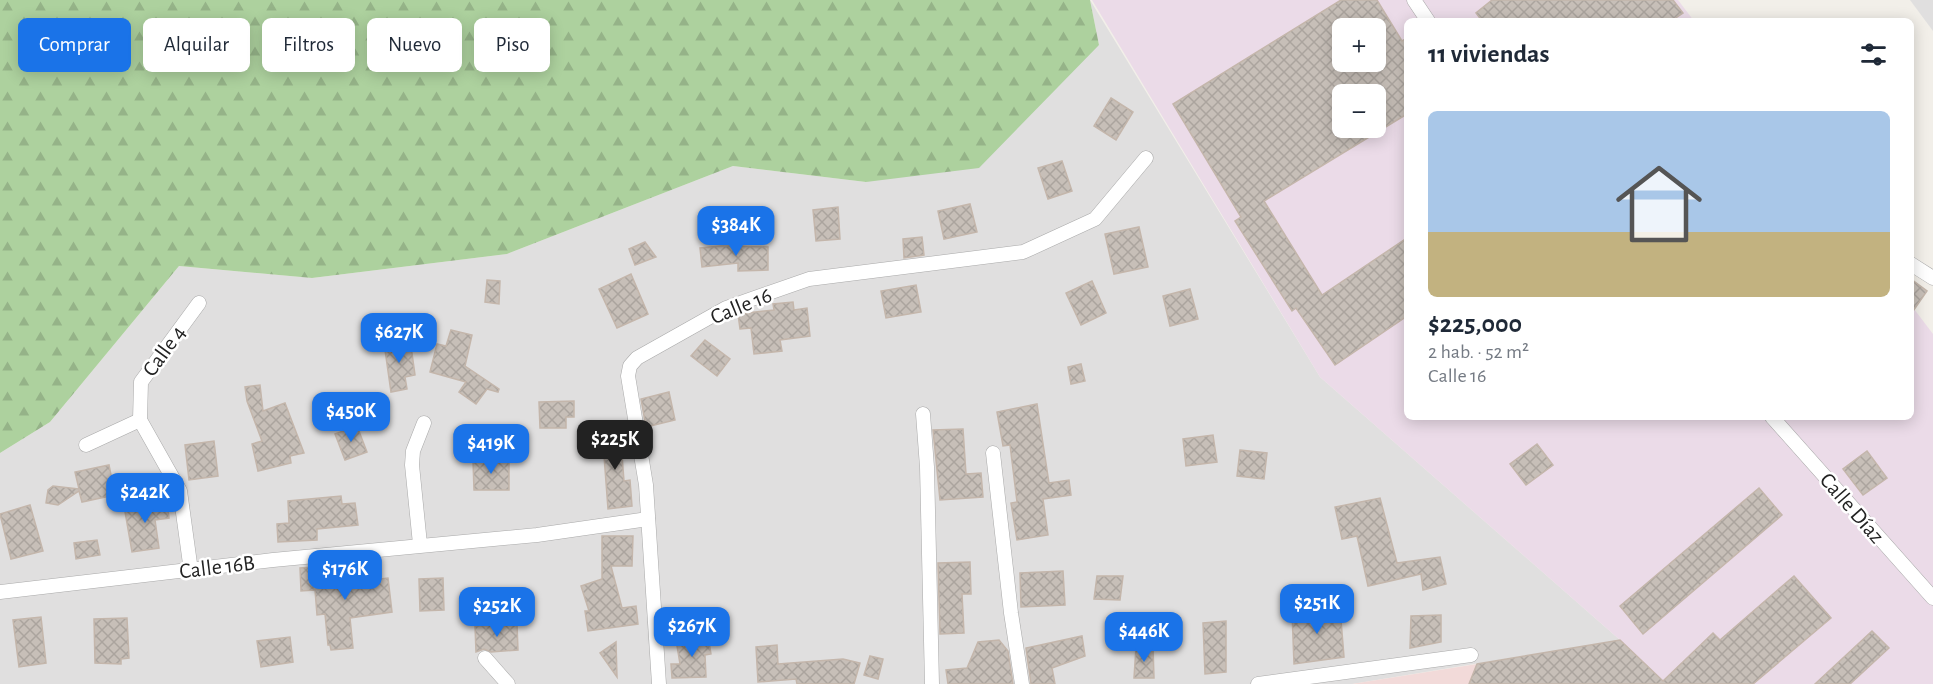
<!DOCTYPE html>
<html lang="es">
<head>
<meta charset="utf-8">
<style>
	:root { --surface:#fff; --page:#f6f6f7; --text:#1f2937; --muted:#747a83; --line:#e0e1e3; --accent:#1a73e8 }
	body { margin:0; font-family:"Alegreya Sans",sans-serif; background:var(--page); color:var(--text); height:100vh; display:flex; flex-direction:column; font-size:22px; white-space:nowrap }
	* { box-sizing:border-box; margin:0 }
	p { font-size:20px; color:var(--muted) }
	.icon { flex:none; width:33px; height:33px; fill:none; stroke:currentColor; stroke-width:2; stroke-linecap:round; stroke-linejoin:round }
	.map { position:relative; flex:1; overflow:hidden }
	.drawer { position:absolute; left:1404px; top:18px; width:510px; height:402px; display:flex; flex-direction:column; background:var(--surface); border-radius:9px; box-shadow:0 3px 15px #0003 }
	.drawer>* { flex:none }
	.hud { position:absolute; left:18px; top:18px; width:570px; height:54px; display:flex; gap:12px }
	.fabs { position:absolute; left:1332px; top:18px; display:grid; gap:12px }
	.fabs a { display:grid; place-items:center; width:54px; height:54px; border-radius:9px; background:var(--surface); box-shadow:0 3px 15px #0003; font-size:30px }
	.price { position:absolute; translate:-50% -51px; padding:0 14px; border-radius:12px; background:var(--accent); color:#fff; font-size:20px; line-height:39px; filter:drop-shadow(0 2px 3px #0008) }
	.price::after { content:''; position:absolute; left:50%; top:36px; width:18px; height:14px; margin-left:-9px; background:inherit; clip-path:polygon(0 0,100% 0,50% 100%) }
	.price.on { background:#222; color:#fff }
	ul { padding:0; list-style:none }
	li { display:grid; align-content:center; gap:12px; height:318px; padding:0 24px }
	li+li { border-top:2px solid var(--line) }
	li span { display:grid; place-items:center; height:186px; border-radius:9px; color:#555 }
	li>.icon { margin-inline-start:auto }
	span .icon { width:108px; height:108px; fill:#fffc; stroke-width:1 }
	li b { font-size:26px }
	h2 { display:flex; justify-content:space-between; align-items:center; height:72px; padding:0 24px; font-size:26px }
	.tag { padding:0 21px; border-radius:9px; background:var(--surface); box-shadow:0 3px 15px #0003; font-size:21px; line-height:54px }
	.tag.on { background:var(--accent); color:#fff }
	.map>svg:first-child { display:block }
	.residential { fill:#e0dfdf }
	.commercial { fill:#f2dad9 }
	.industrial { fill:#ebdbe8; fill-rule:evenodd }
	.forest { fill:url(#forest-firs) }
	.building { fill:url(#building-cross-hatch); stroke:#c4b6ab; stroke-width:1.5; fill-rule:evenodd }
	.lines { fill:none; stroke-linecap:round; stroke-linejoin:round }
	.minor-casing { stroke:#a9a9a9; stroke-width:15 }
	.minor { stroke:#fff; stroke-width:14 }
	.labels { text-anchor:middle; dominant-baseline:central; stroke-width:5; stroke-linejoin:round; paint-order:stroke }
	.street-label { font-size:22px; fill:#222; stroke:#fff }
</style>
</head>
<body>
<div class="map">
<svg width="1933" height="684" viewBox="0 0 1933 684">
	<defs>
		<pattern id="forest-firs" width="22" height="20" patternUnits="userSpaceOnUse" patternTransform="scale(1.5)"><rect width="22" height="20" fill="#add19e"/><path d="M5 1l3.5 6h-7zM16 11l3.5 6h-7z" fill="#95b388"/></pattern>
		<pattern id="building-cross-hatch" width="8" height="8" patternUnits="userSpaceOnUse" patternTransform="scale(1.5)"><rect width="8" height="8" fill="#c7bfb8"/><path d="M0 0l8 8M0 8l8-8" fill="none" stroke="#aba49e"/></pattern>
	</defs>
	<rect width="100%" height="100%" fill="#f2efe9"/>
	<g class="residential">
		<polygon points="1090,0 1320,377 1620,640 1352,684 0,684 0,453 50,422 179,266 312,278 507,254 733,166 866,182 1099,45"/>
		<polygon points="1910,0 1933,0 1933,31"/>
	</g>
	<polygon class="commercial" points="1477,664 1666,684 1352,684"/>
	<path class="industrial" d="M 1092,0 L 1678,0 L 1694,21 L 1407,21 L 1407,417 L 1911,417 L 1911,305 L 1933,334 L 1933,684 L 1666,684 L 1620,640 L 1320,377 ZM 1342,28 L 1376,28 L 1376,62 L 1342,62 ZM 1342,94 L 1376,94 L 1376,128 L 1342,128 Z"/>
	<polygon class="forest" points="0,0 1090,0 1099,45 979,168 866,182 733,166 507,254 312,278 179,266 50,422 0,453"/>
	<g class="building">
		<path d="M 1341,0 L 1377,0 L 1402,41 L 1407,38 L 1407,114 L 1264,201 L 1322,295 L 1407,238 L 1407,316 L 1335,365 L 1296,308 L 1292,311 L 1235,221 L 1241,217 L 1173,104 ZM 1342,28 L 1376,28 L 1376,62 L 1342,62 ZM 1342,94 L 1376,94 L 1376,128 L 1342,128 Z"/>
		<polygon points="1492,0 1673,0 1683,13 1671,21 1482,21 1476,13"/>
		<polygon points="1111,98 1133,112 1116,140 1094,126"/>
		<polygon points="1062,161 1072,191 1048,199 1038,168"/>
		<polygon points="970,204 977,232 944,239 938,211"/>
		<polygon points="838,207 840,239 816,241 813,210"/>
		<polygon points="1139,227 1148,267 1114,274 1105,234"/>
		<polygon points="922,237 924,255 904,258 903,239"/>
		<polygon points="645,242 656,257 635,265 629,249"/>
		<polygon points="722,246 768,247 768,270 738,271 738,263 702,267 700,248"/>
		<polygon points="631,274 648,314 617,328 599,289"/>
		<polygon points="1911,279 1927,291 1911,314"/>
		<polygon points="487,280 500,281 499,304 485,302"/>
		<polygon points="1092,281 1106,313 1081,325 1066,293"/>
		<polygon points="916,285 921,312 886,318 881,291"/>
		<polygon points="1190,289 1198,319 1170,326 1163,296"/>
		<polygon points="793,302 794,310 807,308 810,336 780,340 782,351 754,354 751,328 740,329 738,314 774,310 773,304"/>
		<polygon points="451,330 472,335 465,366 499,389 498,392 487,389 476,404 459,392 466,382 430,372 437,344 446,346"/>
		<polygon points="410,339 415,375 405,377 407,389 391,392 384,343"/>
		<polygon points="705,340 730,359 717,376 691,356"/>
		<polygon points="1081,364 1085,381 1071,384 1068,367"/>
		<polygon points="260,385 263,411 285,403 304,453 290,456 291,463 258,471 252,444 262,441 247,401 245,387"/>
		<polygon points="669,392 675,420 646,427 641,399"/>
		<polygon points="574,401 574,417 566,417 566,428 540,428 539,402"/>
		<polygon points="1037,404 1049,483 1069,480 1071,495 1043,499 1048,535 1017,540 1011,503 1017,502 1010,445 1003,446 997,412"/>
		<polygon points="357,426 367,452 345,460 335,434"/>
		<polygon points="602,429 620,429 624,481 630,480 632,506 608,509"/>
		<polygon points="963,429 966,474 981,473 983,497 940,500 933,430"/>
		<polygon points="1213,435 1217,462 1186,466 1183,439"/>
		<polygon points="214,441 218,476 189,480 185,445"/>
		<polygon points="1537,444 1553,465 1526,485 1510,464"/>
		<polygon points="1240,450 1267,453 1264,479 1237,476"/>
		<polygon points="1867,451 1887,478 1863,495 1843,469"/>
		<polygon points="509,460 509,490 474,490 473,461"/>
		<polygon points="109,465 115,495 82,502 79,491 58,505 46,503 48,490 53,486 79,489 75,472"/>
		<polygon points="1759,488 1782,515 1643,634 1620,606"/>
		<polygon points="341,496 342,504 355,503 358,525 317,529 317,540 278,542 277,524 289,523 288,501"/>
		<polygon points="1380,498 1397,563 1440,557 1446,584 1423,590 1421,574 1368,586 1357,536 1342,539 1335,507"/>
		<polygon points="167,500 169,518 155,520 159,548 132,552 124,506"/>
		<polygon points="30,505 43,551 11,559 0,514"/>
		<polygon points="602,536 633,536 632,566 611,566 622,608 636,606 638,624 588,631 585,611 589,611 581,586 602,579"/>
		<polygon points="97,540 100,555 76,559 74,543"/>
		<polygon points="970,562 971,594 962,594 964,633 940,634 938,563"/>
		<polygon points="314,567 314,570 344,568 345,583 388,578 392,612 350,618 353,648 331,650 330,645 328,645 325,614 317,615 315,590 301,591 300,568"/>
		<polygon points="1063,571 1065,605 1021,607 1020,573"/>
		<polygon points="1097,576 1123,576 1120,600 1094,599"/>
		<polygon points="1794,576 1831,618 1753,684 1469,684 1477,664 1620,640 1663,681 1713,633 1720,640"/>
		<polygon points="443,578 444,610 420,611 419,579"/>
		<polygon points="1336,607 1338,620 1341,620 1344,657 1294,664 1292,612"/>
		<polygon points="1441,615 1441,642 1410,648 1411,616"/>
		<polygon points="41,617 46,663 19,667 13,620"/>
		<polygon points="127,618 129,658 121,659 121,664 95,663 94,619"/>
		<polygon points="1226,621 1226,672 1205,674 1203,623"/>
		<polygon points="517,624 518,650 491,652 484,649 476,652 475,626"/>
		<polygon points="1872,631 1889,648 1850,684 1815,684"/>
		<polygon points="708,636 711,654 705,655 706,677 672,678 671,664 680,664 676,640"/>
		<polygon points="1082,636 1085,656 1052,668 1055,684 1031,684 1026,648"/>
		<polygon points="290,637 293,662 261,667 257,641"/>
		<polygon points="999,640 1008,651 1013,684 948,684 946,670 967,668 978,642"/>
		<polygon points="616,642 617,677 600,653"/>
		<polygon points="777,645 778,664 843,659 860,663 854,684 797,684 796,679 758,682 756,647"/>
		<polygon points="1136,647 1153,647 1154,678 1134,678"/>
		<polygon points="870,656 883,659 878,679 864,675"/>
	</g>
	<g class="lines">
		<defs>
			<g id="minor">
				<polyline points="1414,0 1428,21"/>
				<polyline points="1911,264 1933,278"/>
				<polyline points="923,414 927,467 932,684"/>
				<polyline points="1772,417 1933,598"/>
				<polyline points="86,445 140,420"/>
				<polyline points="993,453 1011,613 1022,684"/>
				<polyline points="420,544 412,465 413,451 424,423"/>
				<polyline points="191,571 180,491 140,420 141,382 199,303"/>
				<polyline points="0,592 273,560 537,535 648,519"/>
				<polyline points="485,658 508,684"/>
				<polyline points="659,684 646,485 628,376 630,366 637,358 726,308 809,279 1023,252 1095,219 1146,158"/>
				<polyline points="1258,684 1471,655"/>
			</g>
		</defs>
		<use href="#minor" class="minor-casing"/>
		<use href="#minor" class="minor"/>
	</g>
	<g class="labels">
		<g class="street-label">
			<text transform="translate(741 306) rotate(-22)">Calle 16</text>
			<text transform="translate(164 351) rotate(-54)">Calle 4</text>
			<text transform="translate(1852 508) rotate(49)">Calle Díaz</text>
			<text transform="translate(217 567) rotate(-7)">Calle 16B</text>
		</g>
	</g>
</svg>
<div class="fabs">
<a>+</a>
<a>−</a>
</div>
<b class="price" style="left:736px;top:257px">$384K</b>
<b class="price" style="left:399px;top:364px">$627K</b>
<b class="price" style="left:351px;top:443px">$450K</b>
<b class="price on" style="left:615px;top:471px">$225K</b>
<b class="price" style="left:491px;top:475px">$419K</b>
<b class="price" style="left:145px;top:524px">$242K</b>
<b class="price" style="left:345px;top:601px">$176K</b>
<b class="price" style="left:1317px;top:635px">$251K</b>
<b class="price" style="left:497px;top:638px">$252K</b>
<b class="price" style="left:692px;top:658px">$267K</b>
<b class="price" style="left:1144px;top:663px">$446K</b>
<div class="hud">
<a class="tag on">Comprar</a>
<a class="tag">Alquilar</a>
<a class="tag">Filtros</a>
<a class="tag">Nuevo</a>
<a class="tag">Piso</a>
</div>
<section class="drawer">
<h2>11 viviendas<svg class="icon" aria-label="filters" viewBox="0 0 24 24"><path d="M4 7h16M4 17h16"/><circle cx="9" cy="7" r="2"/><circle cx="15" cy="17" r="2"/></svg></h2>
<ul>
<li><span style="background:linear-gradient(#a9c7e8 65%,#c2b280 0)"><svg class="icon" aria-label="home" viewBox="0 0 24 24"><path d="M3 11l9-7 9 7M6 9v11h12V9"/></svg></span><div><b>$225,000</b><p>2 hab. · 52 m²</p><p>Calle 16</p></div></li>
</ul>
</section>
</div>
</body>
</html>
